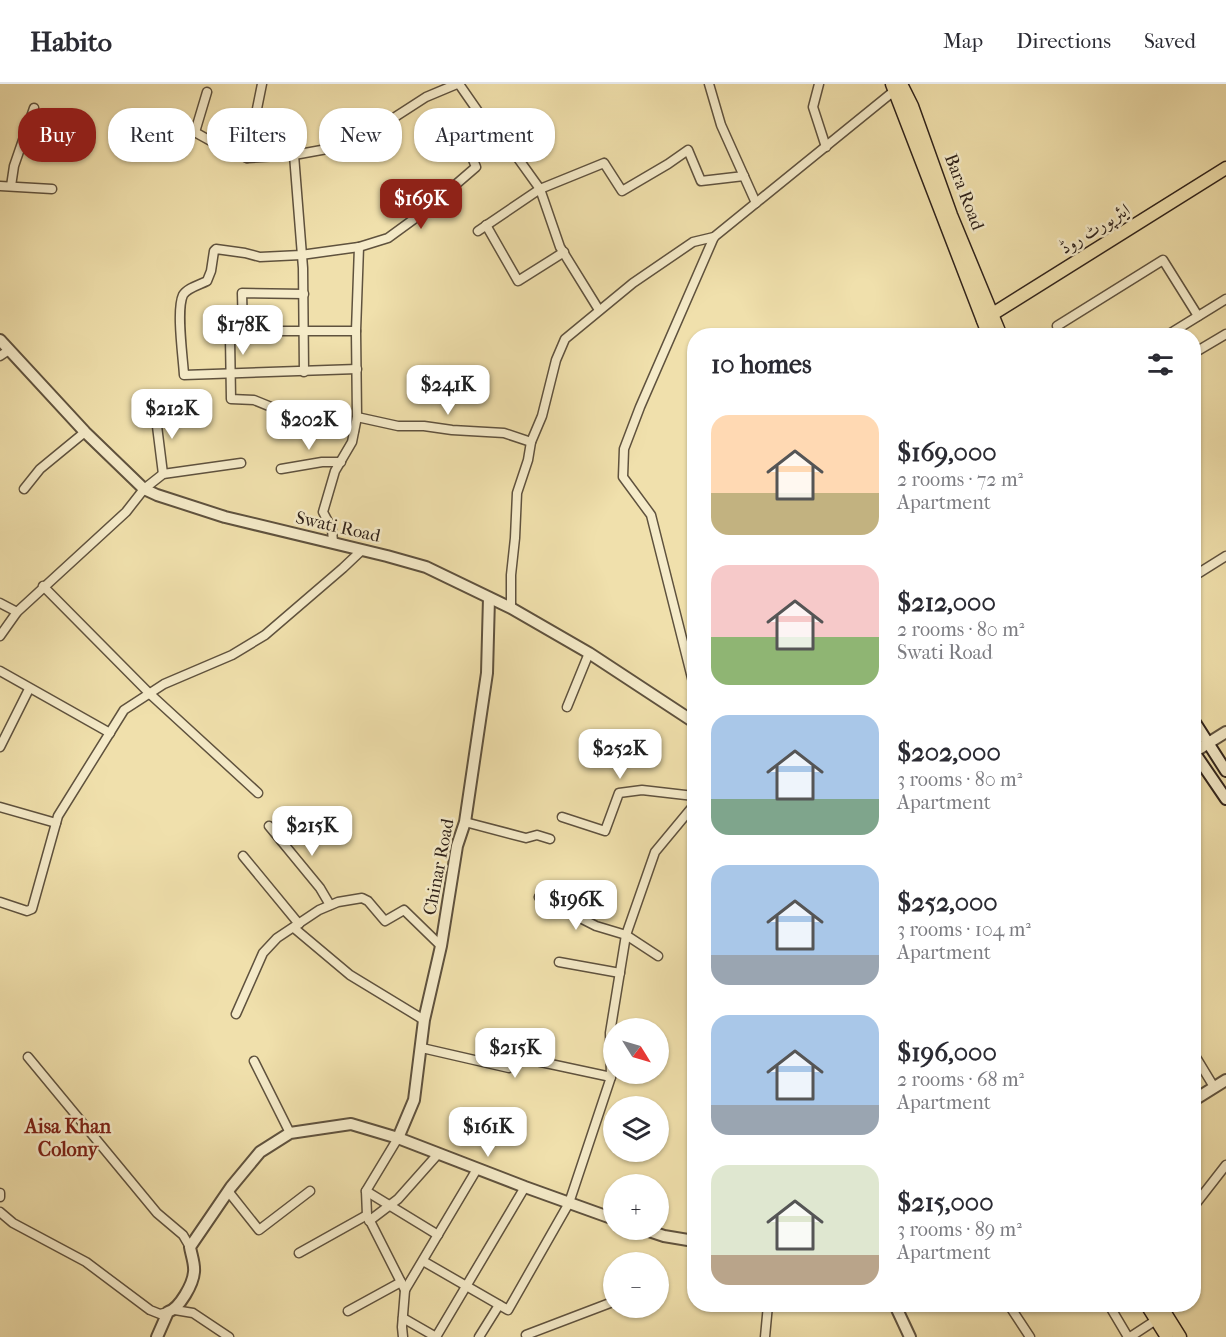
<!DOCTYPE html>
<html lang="en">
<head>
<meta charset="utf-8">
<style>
	:root { --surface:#fff; --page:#f7f7f7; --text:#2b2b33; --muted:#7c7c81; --line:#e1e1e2; --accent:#8f2418 }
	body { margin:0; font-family:"IM FELL French Canon",Amiri,serif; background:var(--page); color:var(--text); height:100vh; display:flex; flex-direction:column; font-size:22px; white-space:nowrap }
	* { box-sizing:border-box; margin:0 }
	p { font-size:20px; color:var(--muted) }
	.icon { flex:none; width:33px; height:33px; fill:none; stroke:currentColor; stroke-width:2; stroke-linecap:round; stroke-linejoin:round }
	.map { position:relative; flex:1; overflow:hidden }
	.sheet { position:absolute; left:687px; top:244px; width:514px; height:984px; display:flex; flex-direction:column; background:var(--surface); border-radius:24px; box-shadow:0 2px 4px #0004 }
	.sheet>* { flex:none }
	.top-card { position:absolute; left:18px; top:24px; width:570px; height:54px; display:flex; gap:12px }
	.needle { width:39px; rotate:127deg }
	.buttons { position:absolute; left:603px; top:934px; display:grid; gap:12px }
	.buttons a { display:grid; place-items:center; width:66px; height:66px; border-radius:50%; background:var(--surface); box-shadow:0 2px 4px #0004; font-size:30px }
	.price { position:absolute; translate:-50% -51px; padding:0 14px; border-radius:12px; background:#fff; color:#222; font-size:20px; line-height:39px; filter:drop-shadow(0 2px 3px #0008) }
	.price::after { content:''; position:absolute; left:50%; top:36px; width:18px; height:14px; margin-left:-9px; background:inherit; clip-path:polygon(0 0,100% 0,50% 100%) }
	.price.selected { background:var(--accent); color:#fff }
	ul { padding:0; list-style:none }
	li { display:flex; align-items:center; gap:18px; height:150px; padding:0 24px }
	li span { display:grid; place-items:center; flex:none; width:168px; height:120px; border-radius:18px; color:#555 }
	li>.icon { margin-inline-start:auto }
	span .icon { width:72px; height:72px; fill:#fffc; stroke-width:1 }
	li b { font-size:26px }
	h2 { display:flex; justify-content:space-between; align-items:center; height:72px; padding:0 24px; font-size:26px }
	.chip { padding:0 21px; border-radius:24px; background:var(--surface); box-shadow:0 2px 4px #0004; font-size:21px; line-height:54px }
	.chip.selected { background:var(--accent); color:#fff }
	header { display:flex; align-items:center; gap:36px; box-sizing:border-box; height:84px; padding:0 30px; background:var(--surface); border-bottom:2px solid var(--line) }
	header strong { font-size:28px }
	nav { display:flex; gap:33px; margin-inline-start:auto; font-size:21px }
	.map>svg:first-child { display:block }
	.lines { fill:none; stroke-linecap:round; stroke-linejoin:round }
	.minor-casing { stroke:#5f523e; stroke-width:11 }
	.tertiary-casing { stroke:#5f523e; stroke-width:14 }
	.secondary-casing { stroke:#2f221a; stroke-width:14 }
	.primary-casing { stroke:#2f221a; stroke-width:15 }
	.minor { stroke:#f5ebc9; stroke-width:8 }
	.tertiary { stroke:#f5ebc9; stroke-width:10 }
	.secondary { stroke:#f5ebc9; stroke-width:10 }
	.primary { stroke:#f0e0ac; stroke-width:12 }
	.labels { text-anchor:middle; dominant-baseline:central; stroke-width:5; stroke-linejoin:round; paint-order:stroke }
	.street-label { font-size:18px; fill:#2f221a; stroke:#f5ebc9 }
	.neighbourhood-label { font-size:20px; font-weight:bold; fill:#7a1f14; stroke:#f5ebc9 }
</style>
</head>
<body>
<header>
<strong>Habito</strong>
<nav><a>Map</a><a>Directions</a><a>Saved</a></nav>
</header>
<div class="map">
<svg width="1226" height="1253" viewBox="0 0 1226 1253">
	<rect width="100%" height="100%" fill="#f0e0ac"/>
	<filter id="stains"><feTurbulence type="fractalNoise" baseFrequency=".00333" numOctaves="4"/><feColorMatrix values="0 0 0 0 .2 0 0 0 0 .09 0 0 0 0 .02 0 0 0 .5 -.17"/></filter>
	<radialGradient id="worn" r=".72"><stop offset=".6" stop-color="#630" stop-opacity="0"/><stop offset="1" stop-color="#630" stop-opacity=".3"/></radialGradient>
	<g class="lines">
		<defs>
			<g id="minor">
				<polyline points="459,0 493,49 512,66 540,105 560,163 599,226"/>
				<polyline points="709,0 721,41 756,119"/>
				<polyline points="819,0 813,23 826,63"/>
				<polyline points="173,36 227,66 247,74 294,71 327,65 349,57 378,44 426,13 457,0"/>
				<polyline points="294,36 294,71 303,184 304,288"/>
				<polyline points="195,48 207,8"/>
				<polyline points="247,74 262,0"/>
				<polyline points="0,102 52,105"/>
				<polyline points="11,102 14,82 34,24"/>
				<polyline points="486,141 518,197 564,168"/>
				<polyline points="478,147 540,105 604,79 622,107 668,80 688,66 701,97 744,92"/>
				<polyline points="304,210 242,209 243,247 356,247"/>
				<polyline points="1060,252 1057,242 1163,176 1198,232"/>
				<polyline points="1166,252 1226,215"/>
				<polyline points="230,253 231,315 254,316 308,338 354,347"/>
				<polyline points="1194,269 1226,250"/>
				<polyline points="0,272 9,266"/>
				<path d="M 357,285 L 184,291 C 183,273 176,226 183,211 C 187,204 199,201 207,197 L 211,187 L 214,167 L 216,165 L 245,169 L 260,173 L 301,171 L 359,163 L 388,154 L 425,127 L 476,83 L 471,71 L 493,49"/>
				<polyline points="155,326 163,390"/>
				<polyline points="357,333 398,342 424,342 452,346 504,349 531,358"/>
				<polyline points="281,385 322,378 341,378"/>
				<polyline points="24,405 40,385 85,348"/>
				<polyline points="333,459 332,445 323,428 335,387 352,358 357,333 356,247 359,163"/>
				<polyline points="1194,492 1226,472"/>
				<polyline points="43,502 150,610 258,709"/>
				<polyline points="0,519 17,528"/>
				<polyline points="511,524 511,491 515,454 517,409 528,376 531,358 542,332 556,276 565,255 633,199 693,158 714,153"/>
				<polyline points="0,552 17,528 126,428 144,405 163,390 241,379"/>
				<polyline points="0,587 110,649"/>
				<polyline points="694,602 651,431 623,393 624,365 640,323 714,153 894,7"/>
				<polyline points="567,623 589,569"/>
				<polyline points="0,663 29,605"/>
				<polyline points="0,723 56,739"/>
				<polyline points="562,733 605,747 619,709 642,706 694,712"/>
				<polyline points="465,738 526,754 537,751 550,755"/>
				<polyline points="269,742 320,804 330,821"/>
				<polyline points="243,772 299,840"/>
				<polyline points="539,813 596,842 626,851 658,872"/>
				<polyline points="0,818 27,827 32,825 58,732 124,626 164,600 232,571 265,551 343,484 362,466"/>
				<polyline points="294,844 350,891 424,936"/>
				<polyline points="559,878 620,889"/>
				<polyline points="236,930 263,869 277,854 319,826 338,818 362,814 368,817 385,837 404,826 441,862"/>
				<polyline points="422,964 509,984 513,972 611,993"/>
				<polyline points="1194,970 1214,1003"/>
				<polyline points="28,973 157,1129 183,1151 190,1163"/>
				<polyline points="254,977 290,1049"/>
				<polyline points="398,1054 366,1107 367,1131 405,1206"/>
				<polyline points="228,1107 259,1146 310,1107"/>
				<polyline points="366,1107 438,1151"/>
				<polyline points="0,1109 0,1113"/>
				<polyline points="1194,1122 1226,1081"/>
				<polyline points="0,1128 13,1139 86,1178 150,1226 160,1230 168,1228"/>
				<polyline points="369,1137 398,1115 438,1070"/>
				<polyline points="299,1169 367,1131"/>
				<polyline points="423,1177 508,1226 569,1119 611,993 610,949 626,851 655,768 694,721"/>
				<polyline points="1009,1221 1030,1253"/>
				<polyline points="1109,1221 1128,1253"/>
				<polyline points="175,1226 193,1229 229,1253"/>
				<polyline points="348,1227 401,1198"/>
				<polyline points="403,1234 436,1253"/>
				<polyline points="403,1253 402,1243 405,1206 477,1085"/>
				<polyline points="436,1253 525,1103"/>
				<polyline points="479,1253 499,1221"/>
				<polyline points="527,1253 526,1251 610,1219"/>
				<polyline points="765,1253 768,1221"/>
				<polyline points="1130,1253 1156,1236"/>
			</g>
			<g id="tertiary">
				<polyline points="0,256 85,348 144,405 157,411 225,433 387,472 426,483 511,524 589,569 694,638"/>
				<polyline points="1194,668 1226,648"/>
				<polyline points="1194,1016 1226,996"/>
				<polyline points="398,1054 414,1016 424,936 441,862 457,762 465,738 487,589 489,514"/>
				<polyline points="646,1146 664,1152 694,1157"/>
				<polyline points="895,1221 910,1253"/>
				<path d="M 157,1253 L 168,1228 C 180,1224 193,1200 194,1188 C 195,1180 191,1170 190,1163 L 231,1103 L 260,1068 L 290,1049 L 351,1040 L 398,1054 L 525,1103 L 614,1135"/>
			</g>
			<g id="secondary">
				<polyline points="1194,637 1226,687"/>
				<polyline points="1194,668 1226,715"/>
			</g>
			<g id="primary">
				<polyline points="892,0 989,252"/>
				<polyline points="901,0 912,22 951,131 1001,252"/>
				<polyline points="983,236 1226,84"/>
				<polyline points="1147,1221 1167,1253"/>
				<polyline points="1160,1221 1180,1253"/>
			</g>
		</defs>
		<use href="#minor" class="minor-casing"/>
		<use href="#tertiary" class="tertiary-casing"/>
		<use href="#secondary" class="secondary-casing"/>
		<use href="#primary" class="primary-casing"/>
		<use href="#minor" class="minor"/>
		<use href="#tertiary" class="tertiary"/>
		<use href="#secondary" class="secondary"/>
		<use href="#primary" class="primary"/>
	</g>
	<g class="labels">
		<g class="street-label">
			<text transform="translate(964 108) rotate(69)">Bara Road</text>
			<text transform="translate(1095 145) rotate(-32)">ایئرپورٹ روڈ</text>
			<text transform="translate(338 443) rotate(13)">Swati Road</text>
			<text transform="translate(439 783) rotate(-79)">Chinar Road</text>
		</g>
		<g class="neighbourhood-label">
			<text x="68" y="1042">Aisa Khan<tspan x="68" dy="23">Colony</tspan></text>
		</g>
	</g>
	<rect width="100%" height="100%" filter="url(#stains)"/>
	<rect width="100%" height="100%" fill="url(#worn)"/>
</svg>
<div class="buttons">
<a><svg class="needle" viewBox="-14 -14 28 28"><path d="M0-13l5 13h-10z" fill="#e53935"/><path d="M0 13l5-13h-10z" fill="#7c7c81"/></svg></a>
<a><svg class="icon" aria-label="layers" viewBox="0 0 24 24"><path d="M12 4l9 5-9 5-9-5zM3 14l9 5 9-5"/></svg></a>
<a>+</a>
<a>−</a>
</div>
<b class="price selected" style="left:421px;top:146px">$169K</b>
<b class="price" style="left:243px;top:272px">$178K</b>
<b class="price" style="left:448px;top:332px">$241K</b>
<b class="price" style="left:172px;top:356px">$212K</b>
<b class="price" style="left:309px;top:367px">$202K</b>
<b class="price" style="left:620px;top:696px">$252K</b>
<b class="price" style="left:312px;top:773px">$215K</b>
<b class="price" style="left:576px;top:847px">$196K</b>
<b class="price" style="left:515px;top:995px">$215K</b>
<b class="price" style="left:488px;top:1074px">$161K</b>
<div class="top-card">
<a class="chip selected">Buy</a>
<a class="chip">Rent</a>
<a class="chip">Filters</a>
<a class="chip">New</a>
<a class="chip">Apartment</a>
</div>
<section class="sheet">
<h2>10 homes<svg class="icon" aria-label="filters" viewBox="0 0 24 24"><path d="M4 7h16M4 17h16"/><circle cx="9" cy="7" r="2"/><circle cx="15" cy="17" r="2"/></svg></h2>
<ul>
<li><span style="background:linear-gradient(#ffd9b3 65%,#c2b280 0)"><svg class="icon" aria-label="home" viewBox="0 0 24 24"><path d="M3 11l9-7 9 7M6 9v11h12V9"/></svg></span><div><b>$169,000</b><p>2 rooms · 72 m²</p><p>Apartment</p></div></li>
<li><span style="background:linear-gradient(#f6c9c9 60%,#8fb573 0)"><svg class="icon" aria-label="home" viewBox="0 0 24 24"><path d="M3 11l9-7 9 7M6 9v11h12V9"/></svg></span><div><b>$212,000</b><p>2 rooms · 80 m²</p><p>Swati Road</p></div></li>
<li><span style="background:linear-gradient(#a9c7e8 70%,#7fa58c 0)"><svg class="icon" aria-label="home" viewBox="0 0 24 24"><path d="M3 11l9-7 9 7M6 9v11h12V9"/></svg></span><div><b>$202,000</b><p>3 rooms · 80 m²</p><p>Apartment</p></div></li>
<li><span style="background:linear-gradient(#a9c7e8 75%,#9aa5b1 0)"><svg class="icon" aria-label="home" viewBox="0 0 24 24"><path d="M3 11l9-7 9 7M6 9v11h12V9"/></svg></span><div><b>$252,000</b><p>3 rooms · 104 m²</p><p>Apartment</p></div></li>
<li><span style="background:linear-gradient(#a9c7e8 75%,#9aa5b1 0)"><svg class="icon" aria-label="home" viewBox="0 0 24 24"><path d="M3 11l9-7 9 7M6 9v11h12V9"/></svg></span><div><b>$196,000</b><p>2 rooms · 68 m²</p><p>Apartment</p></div></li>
<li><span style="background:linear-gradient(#dfe7d0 75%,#b9a48a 0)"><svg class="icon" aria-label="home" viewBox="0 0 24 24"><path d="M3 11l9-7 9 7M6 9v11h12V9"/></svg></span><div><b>$215,000</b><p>3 rooms · 89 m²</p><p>Apartment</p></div></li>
</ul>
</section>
</div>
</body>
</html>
